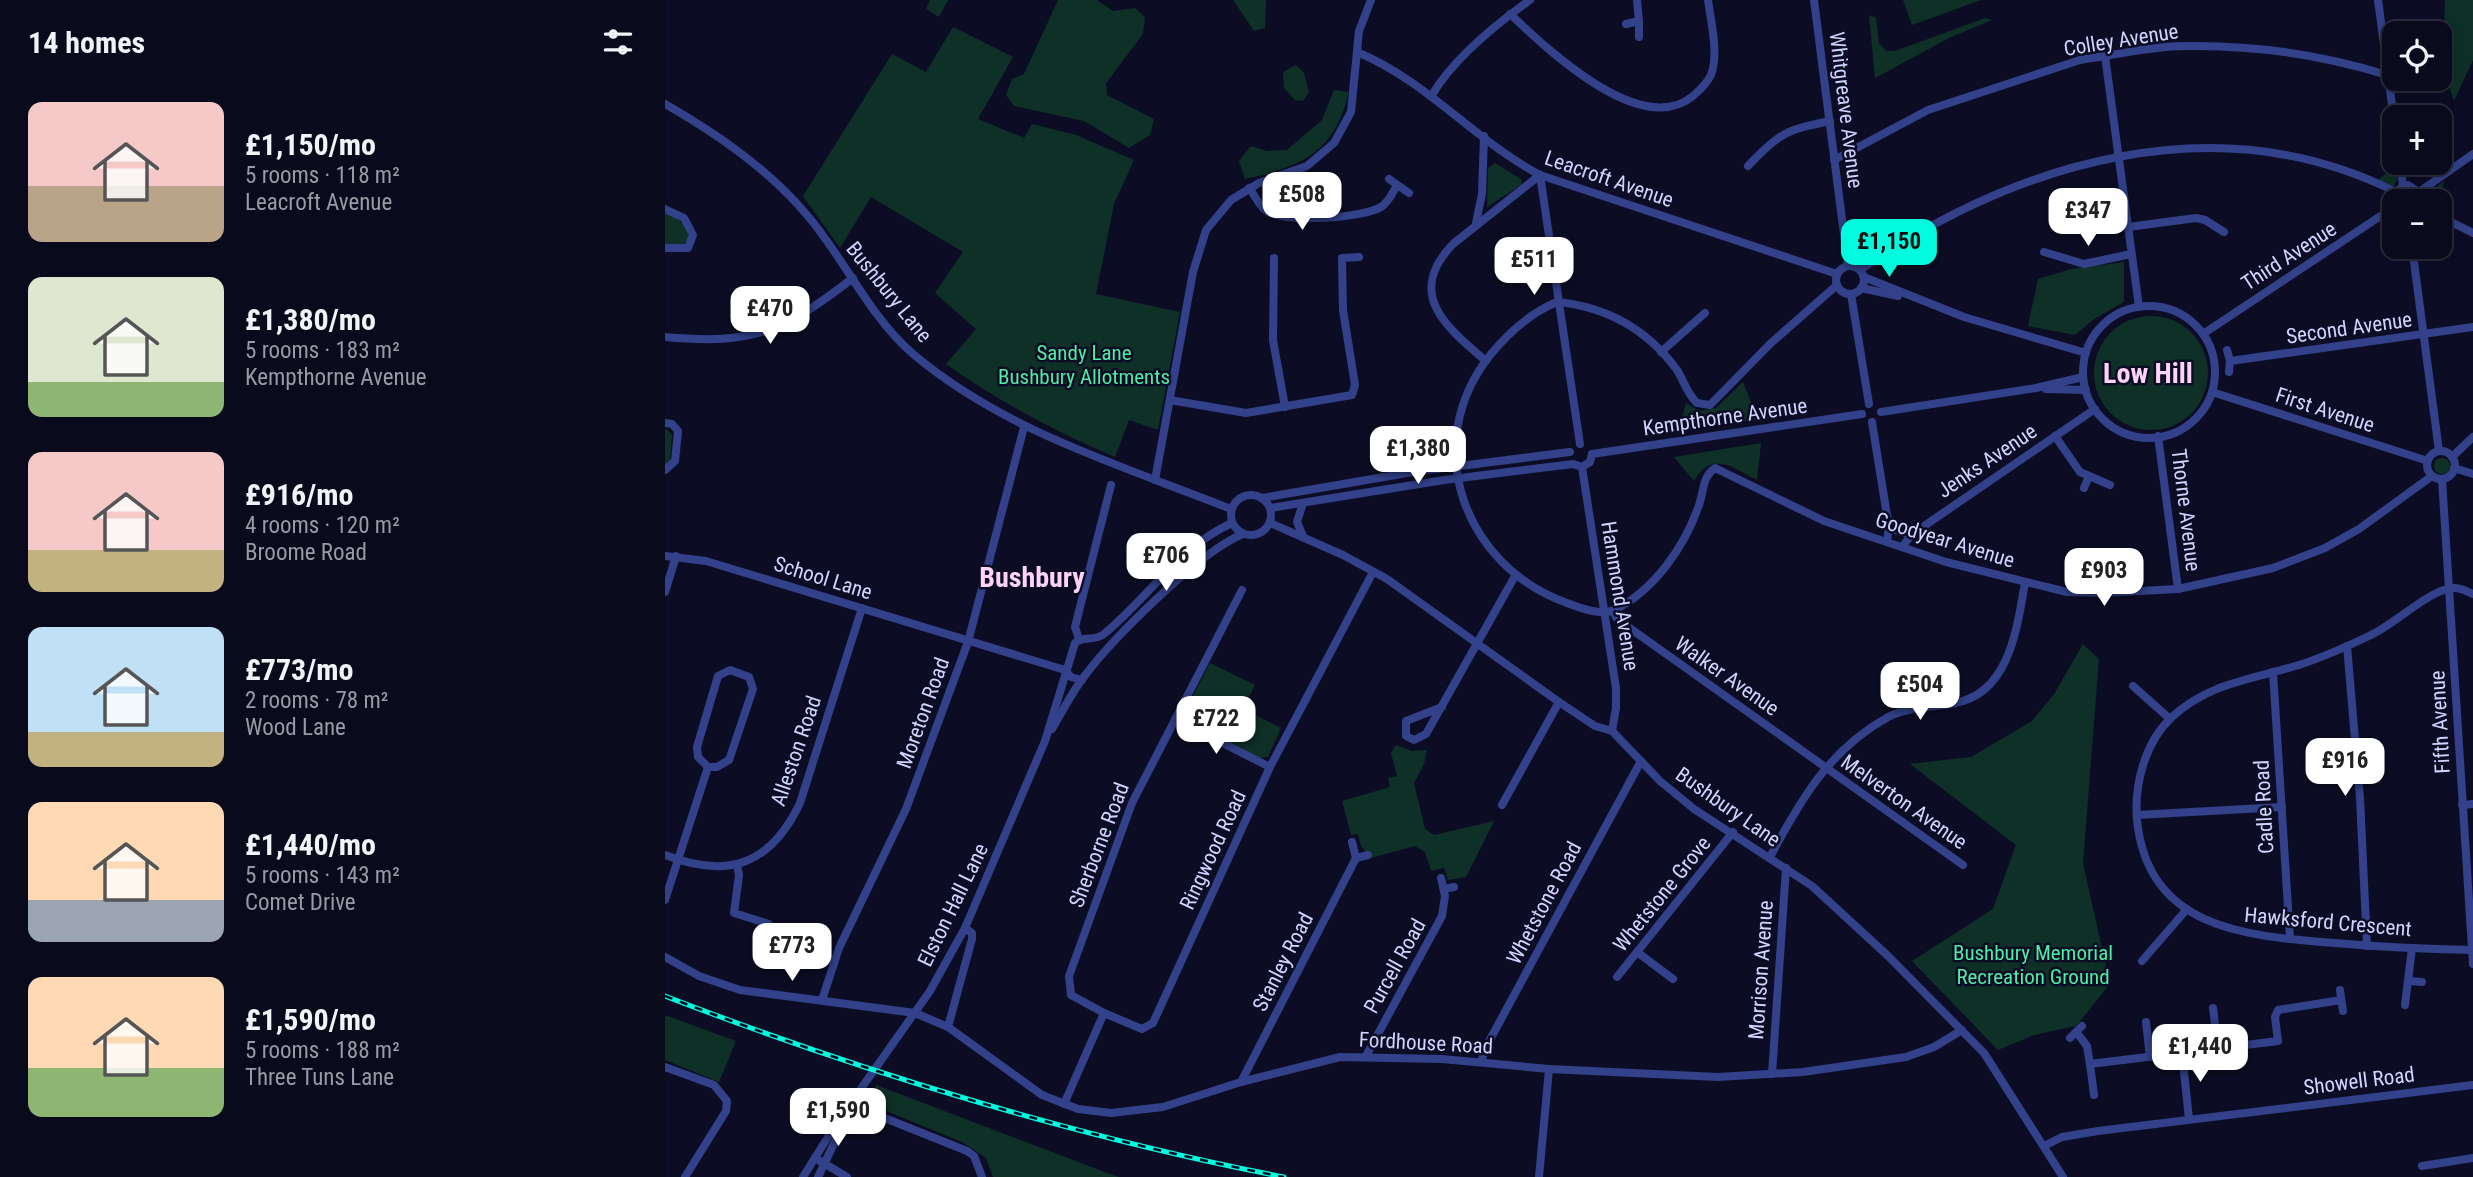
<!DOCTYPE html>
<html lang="en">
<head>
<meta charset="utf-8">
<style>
	:root { --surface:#090a1c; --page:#171829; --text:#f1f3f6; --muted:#999aa3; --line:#292b3b; --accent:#00fbde }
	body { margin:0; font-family:"Roboto Condensed",sans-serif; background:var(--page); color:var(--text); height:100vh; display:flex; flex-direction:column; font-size:26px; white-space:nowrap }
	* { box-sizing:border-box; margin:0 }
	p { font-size:23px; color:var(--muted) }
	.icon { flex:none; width:38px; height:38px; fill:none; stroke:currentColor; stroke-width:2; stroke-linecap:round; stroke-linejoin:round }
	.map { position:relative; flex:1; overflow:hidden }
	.details { display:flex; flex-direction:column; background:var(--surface); width:665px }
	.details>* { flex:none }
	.buttons { position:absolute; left:1717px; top:21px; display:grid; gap:14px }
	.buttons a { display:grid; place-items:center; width:70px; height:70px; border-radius:14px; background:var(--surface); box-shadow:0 4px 18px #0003,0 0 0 2px var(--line); font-size:35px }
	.price { position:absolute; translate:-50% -60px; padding:0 16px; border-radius:14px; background:#fff; color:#222; font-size:23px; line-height:46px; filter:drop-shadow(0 2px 4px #0008) }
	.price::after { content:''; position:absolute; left:50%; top:42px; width:21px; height:16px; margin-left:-10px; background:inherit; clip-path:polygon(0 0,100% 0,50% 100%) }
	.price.current { background:var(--accent); color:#111 }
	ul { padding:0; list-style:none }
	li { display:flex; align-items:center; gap:21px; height:175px; padding:0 28px }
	li span { display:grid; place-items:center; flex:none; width:196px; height:140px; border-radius:14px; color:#555 }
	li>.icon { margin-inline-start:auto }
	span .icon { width:84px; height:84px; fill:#fffc; stroke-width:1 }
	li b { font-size:30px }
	h2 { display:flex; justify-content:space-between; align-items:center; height:84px; padding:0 28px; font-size:30px }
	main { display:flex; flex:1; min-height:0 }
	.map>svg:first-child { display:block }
	.green { fill:#0e3027 }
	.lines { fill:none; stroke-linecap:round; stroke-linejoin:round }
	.minor { stroke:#32418a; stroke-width:8 }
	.rail-casing { stroke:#00fbde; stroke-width:5 }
	.rail { stroke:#0c0d25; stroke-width:2.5; stroke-dasharray:8; stroke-linecap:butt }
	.labels { text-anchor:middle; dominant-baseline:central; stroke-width:5; stroke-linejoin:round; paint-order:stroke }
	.street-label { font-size:21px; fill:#d0d5ff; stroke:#0c0d25 }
	.park-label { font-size:21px; fill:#4feca3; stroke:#0c0d25 }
	.district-label { font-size:28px; font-weight:bold; fill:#ffd2f8; stroke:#0c0d25 }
</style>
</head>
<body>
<main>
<section class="details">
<h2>14 homes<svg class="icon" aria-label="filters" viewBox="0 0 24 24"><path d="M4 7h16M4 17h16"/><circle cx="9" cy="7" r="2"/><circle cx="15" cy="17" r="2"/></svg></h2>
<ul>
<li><span style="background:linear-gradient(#f6c9c9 60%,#b9a48a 0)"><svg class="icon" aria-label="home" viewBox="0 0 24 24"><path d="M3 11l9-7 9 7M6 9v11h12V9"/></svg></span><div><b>£1,150/mo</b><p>5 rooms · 118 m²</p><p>Leacroft Avenue</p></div></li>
<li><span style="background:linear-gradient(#dfe7d0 75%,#8fb573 0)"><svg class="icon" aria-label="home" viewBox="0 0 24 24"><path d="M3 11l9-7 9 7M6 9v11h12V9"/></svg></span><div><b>£1,380/mo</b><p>5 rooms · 183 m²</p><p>Kempthorne Avenue</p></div></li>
<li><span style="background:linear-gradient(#f6c9c9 70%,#c2b280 0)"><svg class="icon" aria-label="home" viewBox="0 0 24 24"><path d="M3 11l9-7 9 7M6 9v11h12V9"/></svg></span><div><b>£916/mo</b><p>4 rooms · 120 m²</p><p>Broome Road</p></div></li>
<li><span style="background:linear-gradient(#bfe0f5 75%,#c2b280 0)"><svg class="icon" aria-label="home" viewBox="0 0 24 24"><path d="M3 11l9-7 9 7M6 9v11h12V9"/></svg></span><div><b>£773/mo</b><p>2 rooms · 78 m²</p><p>Wood Lane</p></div></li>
<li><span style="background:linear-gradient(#ffd9b3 70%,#9aa5b1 0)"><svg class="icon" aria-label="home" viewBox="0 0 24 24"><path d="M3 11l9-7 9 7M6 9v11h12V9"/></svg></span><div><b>£1,440/mo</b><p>5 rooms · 143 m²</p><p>Comet Drive</p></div></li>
<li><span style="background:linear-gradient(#ffd9b3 65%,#8fb573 0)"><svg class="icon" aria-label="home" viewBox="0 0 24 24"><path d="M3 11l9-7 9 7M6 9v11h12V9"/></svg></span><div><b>£1,590/mo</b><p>5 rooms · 188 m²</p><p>Three Tuns Lane</p></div></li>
</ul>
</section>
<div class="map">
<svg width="1808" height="1177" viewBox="0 0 1808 1177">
	<rect width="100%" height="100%" fill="#0c0d25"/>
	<g class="green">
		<polygon points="265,0 283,0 274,17 261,9"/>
		<polygon points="393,0 432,0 448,11 470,8 480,17 478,34 441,83 442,95 489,119 485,135 464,148 419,121 349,106 341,95 347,79 359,74"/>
		<polygon points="568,0 601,0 600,28 589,31"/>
		<polygon points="1238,0 1316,0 1247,25"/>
		<polygon points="1780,0 1808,0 1808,60 1789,101 1778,68"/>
		<polygon points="1204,15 1211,18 1214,43 1221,51 1230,51 1320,18 1327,20 1286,37 1210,78"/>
		<path d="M 288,27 L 348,57 L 313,119 L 359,138 L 367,124 L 411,135 L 469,160 L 449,204 L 431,294 L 515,312 L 493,430 L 464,420 L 450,457 C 390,431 334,402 281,364 L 311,329 L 270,293 L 298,252 L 206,197 L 175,248 L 138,196 L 227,54 L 261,72 Z"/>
		<polygon points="631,65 639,73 644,92 638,101 630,100 619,88 618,72"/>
		<path d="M 669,90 L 684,92 C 669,153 638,166 580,179 L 574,161 L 586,146 L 602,151 L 622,150 L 657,120 Z"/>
		<polygon points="830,163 857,180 856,185 822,207 823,168"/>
		<polygon points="1730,166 1732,180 1729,186 1713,180"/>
		<polygon points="1779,181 1775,208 1774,201 1762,201 1761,195"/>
		<path d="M 0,213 C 13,216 21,225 24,238 L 17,246 L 0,245 Z"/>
		<polygon points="1459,262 1459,302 1429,319 1410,335 1363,326 1373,279 1406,269"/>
		<circle cx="1486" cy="373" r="57"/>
		<polygon points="1078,382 1093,420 1014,428 1021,403 1034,411 1051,408"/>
		<polygon points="0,428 7,435 5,461 0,467"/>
		<path d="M 1096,443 L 1092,480 C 1067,467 1047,450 1029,481 L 1009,457 Z"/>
		<circle cx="1777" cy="466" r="8"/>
		<polygon points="1418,644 1434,659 1418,863 1445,984 1411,1026 1369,1035 1333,1050 1247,961 1328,909 1351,845 1245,764 1306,757 1367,721 1389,694"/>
		<polygon points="545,663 590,685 578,709 616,728 603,757 594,758 521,720 518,715"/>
		<polygon points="731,745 747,751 762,750 759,764 749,783 760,829 769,835 829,821 801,877 783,880 779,868 766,871 760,852 750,846 706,858 696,846 693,834 686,835 677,801 725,787 723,778 732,776 726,753"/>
		<polygon points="0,1015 71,1041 54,1082 0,1060"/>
		<polygon points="211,1085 442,1173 454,1177 328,1177 321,1158 297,1142 204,1104"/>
	</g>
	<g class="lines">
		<g class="minor">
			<polyline points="1149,0 1183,266"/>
			<polyline points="1713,0 1729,120"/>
			<path d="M 845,14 C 882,49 976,139 1028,96 C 1035,90 1042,83 1046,75 C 1054,54 1046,22 1043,0"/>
			<polyline points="974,21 974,37"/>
			<polyline points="961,24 974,21 972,0"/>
			<path d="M 692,52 C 762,81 809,140 875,175 L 1172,274"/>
			<polyline points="1440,56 1474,307"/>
			<path d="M 767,95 C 789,58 830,25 865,0"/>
			<path d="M 0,104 C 52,134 102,168 142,215 C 179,258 204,316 248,354 C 341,432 456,465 566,509"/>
			<path d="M 1169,160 L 1263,110 L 1415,60 C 1449,55 1487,46 1521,46 C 1589,45 1658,55 1722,75"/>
			<polyline points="1735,163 1738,186"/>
			<path d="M 1083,166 C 1114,133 1121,130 1165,121"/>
			<polyline points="875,175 915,444"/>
			<polyline points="724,179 744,193"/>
			<path d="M 584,188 C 589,194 594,205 600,210 C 618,224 698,218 716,207 C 724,202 728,192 732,185"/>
			<polyline points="1754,192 1808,154"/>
			<polyline points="1729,201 1733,190 1743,185 1754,192 1756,201"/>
			<polyline points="663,204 663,217"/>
			<polyline points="0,209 19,218 28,235 23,248 0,248"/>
			<polyline points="1774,216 1808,233"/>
			<polyline points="811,223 817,194 819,136"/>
			<polyline points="1463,227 1531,218 1540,220 1559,232"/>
			<polyline points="1747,247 1774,451"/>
			<polyline points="1379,252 1419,264 1466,254"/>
			<polyline points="609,258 608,340 620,407"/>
			<circle cx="1185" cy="280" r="14"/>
			<path d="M 1195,270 C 1352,162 1551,102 1731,192"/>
			<polyline points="1199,277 1299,317 1421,353"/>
			<path d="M 1172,285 L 1106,343 L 1045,405 L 1032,403 C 1022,394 1019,381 1012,370 C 982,329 943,307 892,302 C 865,313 845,331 826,354 C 754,443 798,566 902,603 C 915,608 936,616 949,610 C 989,591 1020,546 1034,505 C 1039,491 1037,477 1050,468 L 1159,521 L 1281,562 L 1402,592 L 1436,593 L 1513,589 L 1608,568 L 1660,548 L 1694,529 L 1767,476"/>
			<polyline points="1196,288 1233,296"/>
			<polyline points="1186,294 1204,404"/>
			<circle cx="1484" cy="372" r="66"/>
			<polyline points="1538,334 1729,207"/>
			<path d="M 0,337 C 89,345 118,332 188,278"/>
			<polyline points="1562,350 1565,361"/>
			<polyline points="996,352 1040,313"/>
			<path d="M 821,361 C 781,327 740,294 788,244 L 875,175"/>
			<polyline points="1564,372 1565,361 1808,327"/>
			<polyline points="1381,389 1421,390"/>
			<polyline points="1547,392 1763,461"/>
			<polyline points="505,400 581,413 687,395 690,385 678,310 677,258 694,257"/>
			<polyline points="1216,412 1371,388 1418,377"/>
			<polyline points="1207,422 1224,528 1222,541"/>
			<polyline points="0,423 7,424 13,431 10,461 0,470"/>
			<polyline points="1390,436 1415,472 1445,485"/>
			<polyline points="1493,436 1513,589"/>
			<circle cx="1776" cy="465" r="14"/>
			<polyline points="927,454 1197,414"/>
			<polyline points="1787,457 1808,437"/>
			<polyline points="917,467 951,688 951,708 947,731"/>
			<polyline points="1789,468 1808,474"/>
			<polyline points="1777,479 1808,964"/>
			<polyline points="490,480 528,272 541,230 566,200 594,183 642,166 669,143 686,112 694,31 706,0"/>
			<polyline points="1419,488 1424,476"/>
			<circle cx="586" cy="515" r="20"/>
			<polyline points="597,498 748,472 905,452"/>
			<polyline points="605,508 779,480 908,464 917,467 925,462 927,454"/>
			<polyline points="605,523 678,555 722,579 894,702 930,726 947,731 995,781 1029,809 1147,886 1222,955 1319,1053 1398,1177"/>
			<polyline points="1224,528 1246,535"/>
			<polyline points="638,536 632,522 638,503"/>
			<polyline points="1238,546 1246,535 1430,409"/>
			<polyline points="0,556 41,561 400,670 406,677 417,680"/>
			<polyline points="0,592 11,556"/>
			<path d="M 1808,594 C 1801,591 1795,587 1788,588 C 1765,589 1729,625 1706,635 C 1683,646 1661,656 1637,664 C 1590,679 1545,682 1507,717 C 1480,742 1469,784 1472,820 C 1483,931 1584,936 1670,943 C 1716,947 1762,949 1808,950"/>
			<polyline points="948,611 952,619 1298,865"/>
			<polyline points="414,639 410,627 446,485"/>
			<polyline points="1682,646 1695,798 1702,946"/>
			<polygon points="65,670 84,677 88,689 64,760 52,767 43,767 33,757 32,747 53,676"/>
			<polyline points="1608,672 1625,939"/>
			<polyline points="1468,686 1505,719"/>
			<polyline points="777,707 741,721 741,736 749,740 761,734 850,576"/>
			<polyline points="510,719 605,767"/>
			<path d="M 387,729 C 397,712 406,694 418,678 C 446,640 535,551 578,534"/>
			<polyline points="837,805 894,702"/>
			<polyline points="1797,805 1808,804"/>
			<polyline points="1472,815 1617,807"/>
			<polyline points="687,842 691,858 703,855"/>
			<path d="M 0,855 C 62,879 105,866 135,803 L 197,608"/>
			<path d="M 1105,857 C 1136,799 1164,750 1223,717 C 1244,706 1268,708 1290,703 C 1345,693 1352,627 1360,583"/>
			<polyline points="72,864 74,875 69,913 104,924 106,928 104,939"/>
			<polyline points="779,889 789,887"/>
			<polyline points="0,900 43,767"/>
			<polyline points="972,952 1008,979"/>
			<polyline points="0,957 34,976 75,990 250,1013 283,1027 377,1095 413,1109 446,1113 498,1107 576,1082 675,1057 777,1059 884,1069 1053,1077 1138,1072 1241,1057 1269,1047 1297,1030"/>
			<polyline points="1477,961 1522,909"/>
			<polyline points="952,977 1068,832"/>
			<polyline points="1745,981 1757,982"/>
			<polyline points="1675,990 1678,1011"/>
			<polyline points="157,1000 174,948 241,809 303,642 359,427"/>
			<polyline points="1740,1005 1747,948"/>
			<polyline points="1548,1008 1553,1049"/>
			<polyline points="439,1013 477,1029 488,1023 605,767 708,572"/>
			<polyline points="1481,1022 1485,1057"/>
			<polyline points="283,1027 307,939 307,933 300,928"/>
			<polyline points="1412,1033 1422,1046 1425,1064"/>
			<polyline points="1405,1038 1417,1026"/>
			<polyline points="1517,1053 1524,1119"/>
			<polyline points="701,1056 777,916 780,896 776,878"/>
			<polyline points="816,1062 821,1047 976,761"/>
			<polyline points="0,1067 49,1085 62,1101 61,1111 20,1177"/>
			<polyline points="1107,1074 1121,868"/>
			<polyline points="576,1082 691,858"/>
			<polyline points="1429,1095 1425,1064 1613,1041 1610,1017 1613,1010 1676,1000"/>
			<polyline points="399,1104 439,1013 406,995 404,976 467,803 577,590"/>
			<polyline points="187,1105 302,1151 309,1156 317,1177"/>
			<polyline points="1379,1146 1397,1137 1433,1131 1808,1085"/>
			<polyline points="150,1158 182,1177"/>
			<polyline points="1757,1166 1808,1158"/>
			<path d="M 138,1177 L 171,1124 L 265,991 L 300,928 L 380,741 L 410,643 C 419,635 429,642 439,634 C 482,599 515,546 567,523"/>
			<polyline points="153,1177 186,1108"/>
			<polyline points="874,1177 884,1069"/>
		</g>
		<defs>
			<path id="rail" d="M 0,996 C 197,1072 412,1137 619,1177"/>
		</defs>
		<use href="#rail" class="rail-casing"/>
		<use href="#rail" class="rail"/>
	</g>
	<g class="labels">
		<g class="street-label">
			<text transform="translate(1456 40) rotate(-9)">Colley Avenue</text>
			<text transform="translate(1181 110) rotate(83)">Whitgreave Avenue</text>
			<text transform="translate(944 179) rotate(19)">Leacroft Avenue</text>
			<text transform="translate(1624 256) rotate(-33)">Third Avenue</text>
			<text transform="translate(224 292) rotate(51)">Bushbury Lane</text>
			<text transform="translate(1684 328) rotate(-8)">Second Avenue</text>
			<text transform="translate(1660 410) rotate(18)">First Avenue</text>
			<text transform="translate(1060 417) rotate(-8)">Kempthorne Avenue</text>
			<text transform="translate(1322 461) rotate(-34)">Jenks Avenue</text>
			<text transform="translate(1521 510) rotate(83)">Thorne Avenue</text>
			<text transform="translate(1280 540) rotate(17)">Goodyear Avenue</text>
			<text transform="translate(158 578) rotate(17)">School Lane</text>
			<text transform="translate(955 596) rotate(81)">Hammond Avenue</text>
			<text transform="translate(1062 676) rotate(35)">Walker Avenue</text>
			<text transform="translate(258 713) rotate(-70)">Moreton Road</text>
			<text transform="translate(1775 722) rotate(-93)">Fifth Avenue</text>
			<text transform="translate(131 751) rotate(-71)">Alleston Road</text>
			<text transform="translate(1239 802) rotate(35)">Melverton Avenue</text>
			<text transform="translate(1063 807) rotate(35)">Bushbury Lane</text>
			<text transform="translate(1599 807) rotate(-93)">Cadle Road</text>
			<text transform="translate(434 845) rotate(-69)">Sherborne Road</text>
			<text transform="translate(548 850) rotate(-65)">Ringwood Road</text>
			<text transform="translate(997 894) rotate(-51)">Whetstone Grove</text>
			<text transform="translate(879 903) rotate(-62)">Whetstone Road</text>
			<text transform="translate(288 905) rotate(-64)">Elston Hall Lane</text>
			<text transform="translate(1663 922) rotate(5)">Hawksford Crescent</text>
			<text transform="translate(618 962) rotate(-63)">Stanley Road</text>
			<text transform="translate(730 966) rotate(-61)">Purcell Road</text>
			<text transform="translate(1096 970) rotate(-86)">Morrison Avenue</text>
			<text transform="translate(761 1043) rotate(3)">Fordhouse Road</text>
			<text transform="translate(1694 1081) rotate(-7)">Showell Road</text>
		</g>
		<g class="park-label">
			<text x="419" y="353">Sandy Lane<tspan x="419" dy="24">Bushbury Allotments</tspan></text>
			<text x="1368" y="953">Bushbury Memorial<tspan x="1368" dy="24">Recreation Ground</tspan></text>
		</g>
		<g class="district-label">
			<text x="1483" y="373">Low Hill</text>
			<text x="367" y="577">Bushbury</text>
		</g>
	</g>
</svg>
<div class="buttons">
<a><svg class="icon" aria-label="locate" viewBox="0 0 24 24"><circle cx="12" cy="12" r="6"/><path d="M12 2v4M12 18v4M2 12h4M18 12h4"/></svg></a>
<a>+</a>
<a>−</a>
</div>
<b class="price" style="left:637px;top:232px">£508</b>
<b class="price" style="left:1423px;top:248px">£347</b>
<b class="price current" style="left:1224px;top:279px">£1,150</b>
<b class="price" style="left:869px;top:297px">£511</b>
<b class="price" style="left:105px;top:346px">£470</b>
<b class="price" style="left:753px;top:486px">£1,380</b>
<b class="price" style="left:501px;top:593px">£706</b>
<b class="price" style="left:1439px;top:608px">£903</b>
<b class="price" style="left:1255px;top:722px">£504</b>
<b class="price" style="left:551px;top:756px">£722</b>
<b class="price" style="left:1680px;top:798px">£916</b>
<b class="price" style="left:127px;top:983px">£773</b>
<b class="price" style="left:1535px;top:1084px">£1,440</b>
<b class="price" style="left:173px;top:1148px">£1,590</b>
</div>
</main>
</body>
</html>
